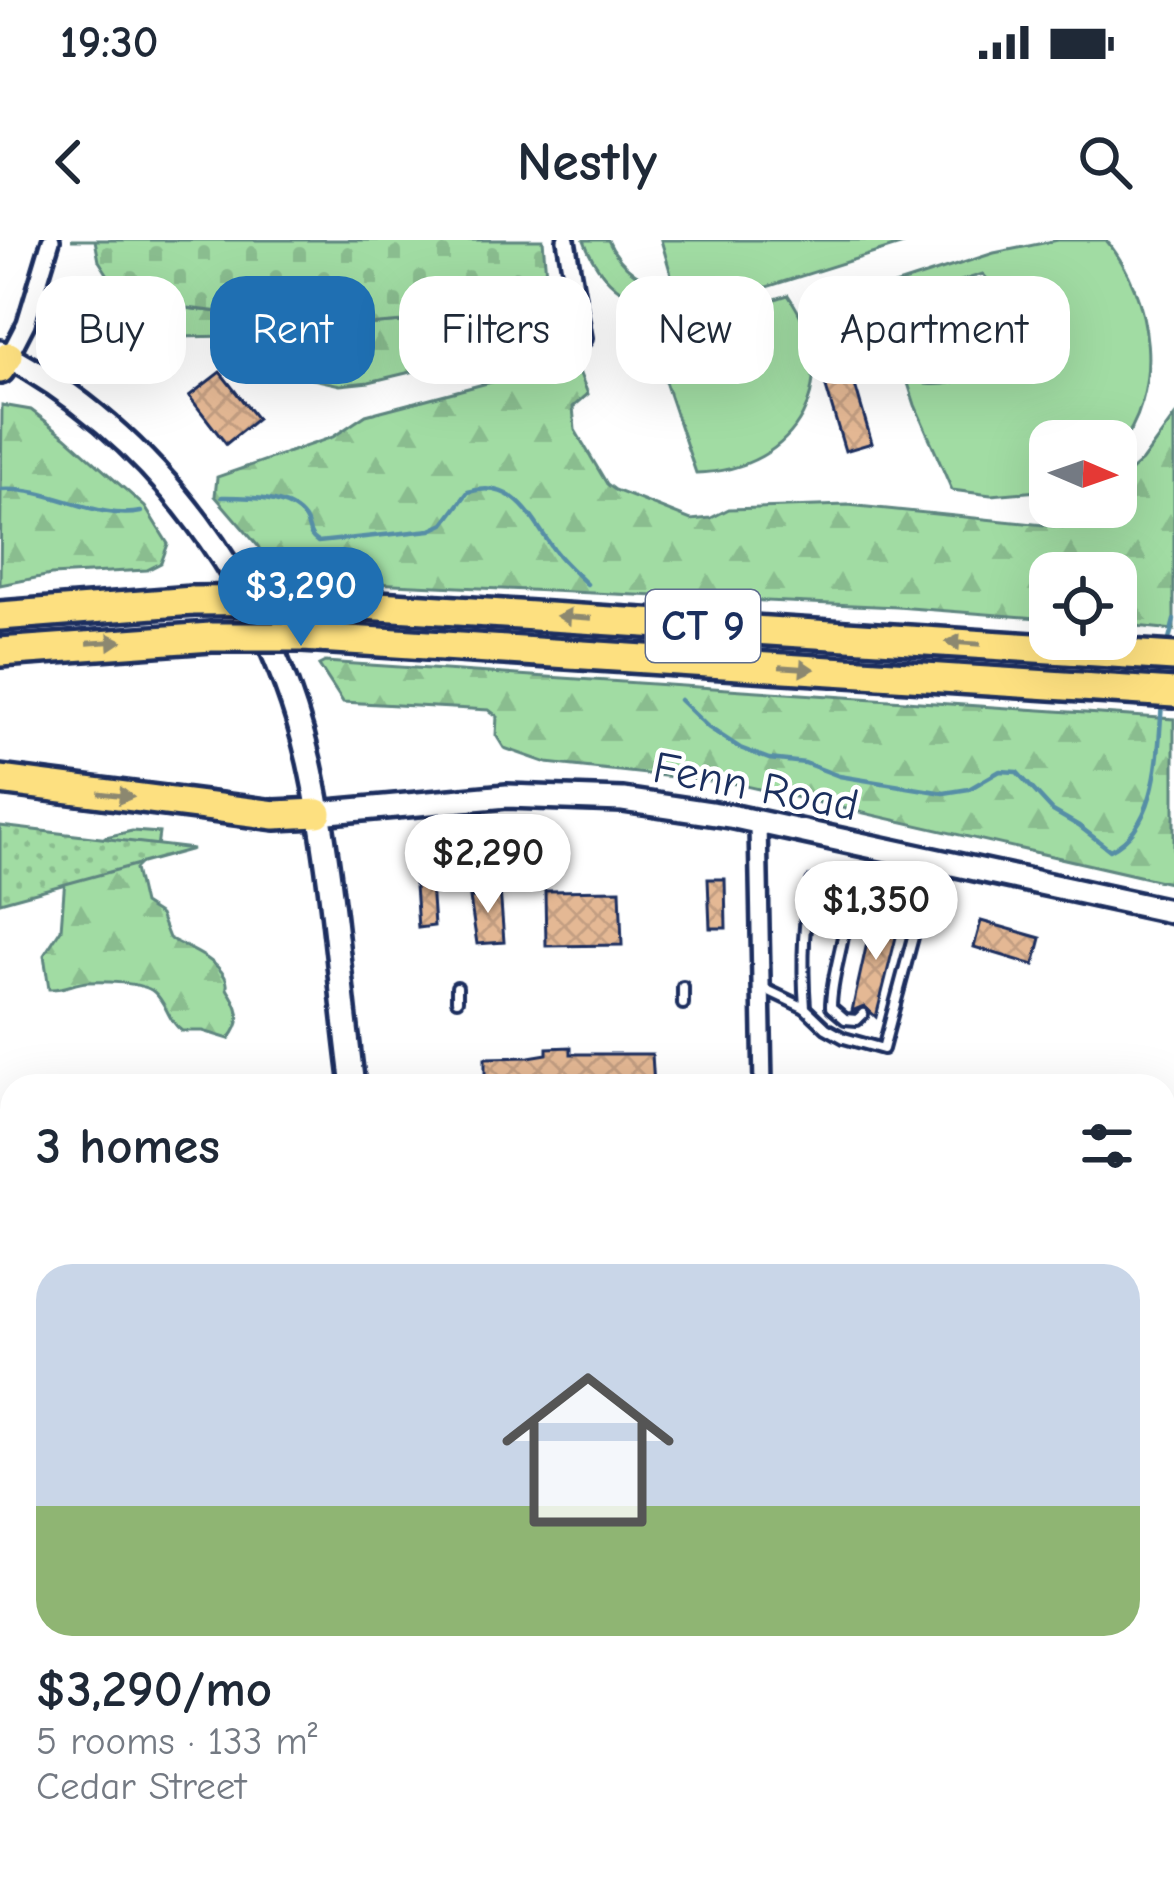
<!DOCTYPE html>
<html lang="en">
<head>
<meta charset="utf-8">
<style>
	:root { --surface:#fff; --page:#f2f2f3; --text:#1f2937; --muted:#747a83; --line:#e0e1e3; --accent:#1f6fb2 }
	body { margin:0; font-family:"Comic Neue",sans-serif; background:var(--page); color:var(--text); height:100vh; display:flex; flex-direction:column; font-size:45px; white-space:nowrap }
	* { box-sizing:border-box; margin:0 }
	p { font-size:39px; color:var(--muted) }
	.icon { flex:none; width:66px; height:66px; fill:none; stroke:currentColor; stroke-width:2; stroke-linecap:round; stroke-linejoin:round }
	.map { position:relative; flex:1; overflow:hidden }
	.sheet { position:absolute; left:0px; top:834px; width:1176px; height:807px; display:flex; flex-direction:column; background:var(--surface); border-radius:36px 36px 0 0; box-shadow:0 12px 48px #0002 }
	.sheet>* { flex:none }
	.hud { position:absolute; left:36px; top:36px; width:1104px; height:108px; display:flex; gap:24px }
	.needle { width:78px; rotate:92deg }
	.tools { position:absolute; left:1029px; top:180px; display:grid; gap:24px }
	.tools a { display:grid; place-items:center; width:108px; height:108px; border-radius:24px; background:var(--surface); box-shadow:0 12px 48px #0002; font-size:60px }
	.price { position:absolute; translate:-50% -102px; padding:0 27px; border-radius:42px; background:#fff; color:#222; font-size:39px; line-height:78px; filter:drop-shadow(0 3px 6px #0008) }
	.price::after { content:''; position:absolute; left:50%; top:72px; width:36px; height:27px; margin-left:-18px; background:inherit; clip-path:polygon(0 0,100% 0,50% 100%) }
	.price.current { background:var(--accent); color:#fff }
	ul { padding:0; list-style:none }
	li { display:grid; align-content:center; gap:24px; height:636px; padding:0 36px }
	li+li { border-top:3px solid var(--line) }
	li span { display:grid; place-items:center; height:372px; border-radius:36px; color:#555 }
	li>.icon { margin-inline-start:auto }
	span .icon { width:216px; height:216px; fill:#fffc; stroke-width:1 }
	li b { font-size:51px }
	h2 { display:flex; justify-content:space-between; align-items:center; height:144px; padding:0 36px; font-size:51px }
	.pill { padding:0 42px; border-radius:36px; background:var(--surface); box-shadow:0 12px 48px #0002; font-size:42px; line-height:108px }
	.pill.current { background:var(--accent); color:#fff }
	.status { display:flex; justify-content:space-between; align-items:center; height:84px; padding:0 60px; background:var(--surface); direction:ltr }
	.status svg { height:33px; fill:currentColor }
	header { display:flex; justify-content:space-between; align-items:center; height:156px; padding:0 36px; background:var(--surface); font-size:54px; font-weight:700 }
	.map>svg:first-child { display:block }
	.forest { fill:url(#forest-firs); stroke:#5e8680; stroke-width:3 }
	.cemetery { fill:url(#cemetery-stones); stroke:#5e8680; stroke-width:3 }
	.park { fill:url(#park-dots); stroke:#5e8680; stroke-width:3 }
	.pitch { fill:#a1dca3; stroke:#5e8680; stroke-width:3; fill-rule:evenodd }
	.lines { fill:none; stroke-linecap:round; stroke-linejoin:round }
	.stream { stroke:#568ea6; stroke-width:4.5 }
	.building { fill:url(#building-cross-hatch); stroke:#1b2f5e; stroke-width:3 }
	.service-casing { stroke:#1b2f5e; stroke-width:16 }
	.minor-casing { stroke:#1b2f5e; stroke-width:24 }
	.secondary-casing { stroke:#1b2f5e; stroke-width:30 }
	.motorway-casing { stroke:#1b2f5e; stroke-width:36 }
	.service { stroke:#fff; stroke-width:8 }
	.minor { stroke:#fff; stroke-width:15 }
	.secondary { stroke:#fff; stroke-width:21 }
	.motorway { stroke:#fde080; stroke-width:27 }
	.motorway-bridge-casing { stroke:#1b2f5e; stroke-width:36; stroke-linecap:butt }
	.motorway-bridge { stroke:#fde080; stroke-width:27 }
	.oneway { fill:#8c886f }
	.labels { text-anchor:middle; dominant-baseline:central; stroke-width:9; stroke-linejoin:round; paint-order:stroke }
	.shield { fill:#fff; stroke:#5f6d8e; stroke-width:3 }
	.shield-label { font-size:42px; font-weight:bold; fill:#1b2f5e }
	.street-label { font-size:45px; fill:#1b2f5e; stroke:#fff }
</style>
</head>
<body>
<div class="status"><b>19:30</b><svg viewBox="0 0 49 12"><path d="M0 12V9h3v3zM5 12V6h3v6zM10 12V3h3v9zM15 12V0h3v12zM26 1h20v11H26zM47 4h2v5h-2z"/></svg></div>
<header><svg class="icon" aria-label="back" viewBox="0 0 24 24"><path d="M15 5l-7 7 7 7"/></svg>Nestly<svg class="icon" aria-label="search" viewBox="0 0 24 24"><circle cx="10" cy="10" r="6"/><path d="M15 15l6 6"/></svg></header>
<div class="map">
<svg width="1174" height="1639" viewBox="0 0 1174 1639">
	<defs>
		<pattern id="forest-firs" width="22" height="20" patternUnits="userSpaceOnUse" patternTransform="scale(3)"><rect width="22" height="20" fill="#a1dca3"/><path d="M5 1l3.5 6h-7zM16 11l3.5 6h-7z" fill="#8abd8f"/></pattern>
		<pattern id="cemetery-stones" width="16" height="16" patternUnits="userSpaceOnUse" patternTransform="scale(3)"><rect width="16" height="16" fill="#a1dca3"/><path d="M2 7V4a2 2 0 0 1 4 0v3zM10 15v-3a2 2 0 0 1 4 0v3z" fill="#8abd8f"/></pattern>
		<pattern id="park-dots" width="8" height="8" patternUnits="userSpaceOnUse" patternTransform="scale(3)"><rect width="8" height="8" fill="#a1dca3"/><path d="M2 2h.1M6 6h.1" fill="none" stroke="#8abd8f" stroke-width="1.8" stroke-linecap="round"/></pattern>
		<pattern id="building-cross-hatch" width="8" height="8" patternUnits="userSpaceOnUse" patternTransform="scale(3)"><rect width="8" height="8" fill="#e4b894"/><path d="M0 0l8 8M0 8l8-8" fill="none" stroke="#c39e82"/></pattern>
	</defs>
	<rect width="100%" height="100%" fill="#fff"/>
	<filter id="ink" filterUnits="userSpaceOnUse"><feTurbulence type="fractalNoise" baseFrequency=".00833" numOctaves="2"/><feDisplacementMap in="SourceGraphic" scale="24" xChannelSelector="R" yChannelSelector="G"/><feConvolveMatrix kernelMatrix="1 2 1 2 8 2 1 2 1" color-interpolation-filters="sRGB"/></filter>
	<g filter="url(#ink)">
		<g class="forest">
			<polygon points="185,68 245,75 284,88 305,90 555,69 561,93 557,97 369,142 340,145 304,137 281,128 254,105 236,96 177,97"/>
			<polygon points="567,122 576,124 588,154 573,167 575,190 607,244 615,250 691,280 711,278 729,269 848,265 1063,287 1090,267 1116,267 1116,244 1142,221 1174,177 1174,390 1116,384 1116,333 1050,333 1050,379 897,367 285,339 271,332 258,306 215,256 217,237 333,197 366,175"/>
			<polygon points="2,165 31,170 65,196 145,267 168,304 161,323 147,330 51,335 0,345"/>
			<polygon points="325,422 1174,479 1174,644 737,544 547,523 504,508 496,495 497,476 489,470 343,462 319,425"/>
			<path d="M 132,591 L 159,593 L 157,607 L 135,629 L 143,664 L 160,675 L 169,698 C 187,708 215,718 225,737 C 231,751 222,742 231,755 C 241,772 242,783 229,799 L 203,791 L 182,791 C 167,780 167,763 154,752 C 142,742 103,741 87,742 C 73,743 64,750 49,749 L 44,715 L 61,689 L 65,638 L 105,597 Z"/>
			<polygon points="12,1249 12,1629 212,1629 203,1639 0,1639 0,1253"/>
			<polygon points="1164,1354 1174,1359 1174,1639 485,1639 484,1629 1164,1629"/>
		</g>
		<polygon class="cemetery" points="71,0 543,0 549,70 305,90 284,88 245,75 186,68 177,95 147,96 99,21 95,0"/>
		<polygon class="park" points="0,586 193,609 0,662"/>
		<g class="pitch">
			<path d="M 584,0 L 608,0 C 621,29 643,44 675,48 L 661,0 L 916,0 L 706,66 C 651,78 603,53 584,0 Z"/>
			<path d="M 1058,0 L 1106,0 C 1153,56 1166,153 1116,211 L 1116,201 L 1050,201 L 1050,250 L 991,255 L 952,250 L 915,165 L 881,59 L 888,47 L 994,13 ZM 983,34 C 1027,81 989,151 926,144 L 903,71 L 894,66 L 894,58 L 901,53 L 910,57 Z"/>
			<polygon points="952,48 961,53 974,94 970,102 928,115 919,111 907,70 911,61"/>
			<path d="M 788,55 C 847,140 798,231 696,233 L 654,109 L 662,94 Z"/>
		</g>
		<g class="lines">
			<g class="stream">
				<path d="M 0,250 C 51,246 95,281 141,272"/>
				<path d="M 222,257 C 245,257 290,256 305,279 C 311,289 307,295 318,302 L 431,290 L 444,284 L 468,252 C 515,238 531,278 554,310 C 564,323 576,333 587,344"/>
				<polyline points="1168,404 1174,380"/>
				<path d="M 680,460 L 708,487 L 740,508 L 769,519 L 805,523 L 839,536 L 944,553 L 969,549 L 1000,531 L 1017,532 L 1053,571 L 1079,586 L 1110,610 C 1159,586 1158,512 1162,463"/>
				<polyline points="1164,1539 1174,1544"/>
				<polyline points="0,1569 12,1577"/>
				<polyline points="951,1629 961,1639"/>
				<polyline points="229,1639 230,1629"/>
			</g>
		</g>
		<g class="building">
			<polygon points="220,132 257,179 226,204 189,156"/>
			<polygon points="852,135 872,203 845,211 825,144"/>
			<polygon points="429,616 434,686 418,688 413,617"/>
			<polygon points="708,639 725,639 726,688 710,688"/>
			<polygon points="500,649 504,702 477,704 470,658 473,658 473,651"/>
			<polygon points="620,650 622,705 546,706 545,651"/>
			<polygon points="874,671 884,682 895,676 901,677 876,777 864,766 852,771"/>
			<polygon points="981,681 1041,698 1034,725 974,707"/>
			<polygon points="571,807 571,814 652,814 654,846 492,846 492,838 485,838 485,818 529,817 547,814 547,808"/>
		</g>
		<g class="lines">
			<defs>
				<g id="service">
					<polyline points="457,747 457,760"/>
					<polyline points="683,747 683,764"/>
					<polyline points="763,748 805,768 826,788 844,798 883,809 920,671 917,657 897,653 891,657 887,674"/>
					<path d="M 805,768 C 802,725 802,683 812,642 L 825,637 L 841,641 C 856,684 831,724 831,767 L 845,779 L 857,780 L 863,774"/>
					<polyline points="0,1003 12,1007"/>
					<polyline points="1164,1318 1174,1321"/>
				</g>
				<g id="minor">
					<polyline points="566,0 583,98"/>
					<polyline points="9,116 26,83 51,0"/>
					<polyline points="758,584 763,846"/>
				</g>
				<g id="secondary">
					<path d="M 0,112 C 156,194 269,350 309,521 C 332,623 339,741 353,846"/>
					<polyline points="318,573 507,556 623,560 730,576 1174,672"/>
					<polyline points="452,1629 454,1639"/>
				</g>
				<g id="motorway">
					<polyline points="0,129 9,116"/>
					<polyline points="285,360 1174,417"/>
					<polyline points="0,376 193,361"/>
					<polyline points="303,397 1174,453"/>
					<polyline points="0,412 211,397"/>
					<polyline points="0,540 275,575 318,573"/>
				</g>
			</defs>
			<use href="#service" class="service-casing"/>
			<use href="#minor" class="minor-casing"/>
			<use href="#secondary" class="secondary-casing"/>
			<use href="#motorway" class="motorway-casing"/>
			<use href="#service" class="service"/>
			<use href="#minor" class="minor"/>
			<use href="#secondary" class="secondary"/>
			<use href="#motorway" class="motorway"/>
			<defs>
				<g id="motorway-bridge">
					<polyline points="193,361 285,360"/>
					<polyline points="211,397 303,397"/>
				</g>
			</defs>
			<use href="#motorway-bridge" class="motorway-bridge-casing"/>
			<use href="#motorway-bridge" class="motorway-bridge"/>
		</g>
		<defs><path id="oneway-solid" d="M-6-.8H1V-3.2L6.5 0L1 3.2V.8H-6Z" transform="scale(3)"/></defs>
		<g class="oneway">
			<use href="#oneway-solid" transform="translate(574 377) rotate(-176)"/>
			<use href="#oneway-solid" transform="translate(105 402) rotate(-4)"/>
			<use href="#oneway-solid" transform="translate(963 403) rotate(-176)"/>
			<use href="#oneway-solid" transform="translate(797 428) rotate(4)"/>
			<use href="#oneway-solid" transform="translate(116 555) rotate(7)"/>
		</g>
	</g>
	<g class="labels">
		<rect class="shield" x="646" y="350" width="114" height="72" rx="9"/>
		<g class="shield-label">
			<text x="703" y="386">CT 9</text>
		</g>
		<g class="street-label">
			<text transform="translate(756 546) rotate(11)">Fenn Road</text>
		</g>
	</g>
</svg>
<div class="tools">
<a><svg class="needle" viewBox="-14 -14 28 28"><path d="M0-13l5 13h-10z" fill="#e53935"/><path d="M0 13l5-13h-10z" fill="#747a83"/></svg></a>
<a><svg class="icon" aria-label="locate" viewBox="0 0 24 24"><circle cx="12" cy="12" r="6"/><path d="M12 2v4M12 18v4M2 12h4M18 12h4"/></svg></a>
</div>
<b class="price current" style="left:301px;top:409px">$3,290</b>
<b class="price" style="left:488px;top:676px">$2,290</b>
<b class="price" style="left:876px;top:723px">$1,350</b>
<div class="hud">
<a class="pill">Buy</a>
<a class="pill current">Rent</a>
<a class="pill">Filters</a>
<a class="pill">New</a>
<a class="pill">Apartment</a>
</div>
<section class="sheet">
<h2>3 homes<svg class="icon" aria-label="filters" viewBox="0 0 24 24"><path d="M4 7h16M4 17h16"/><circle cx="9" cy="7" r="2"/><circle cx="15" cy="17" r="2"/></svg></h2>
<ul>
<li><span style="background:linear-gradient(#c9d6e8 65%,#8fb573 0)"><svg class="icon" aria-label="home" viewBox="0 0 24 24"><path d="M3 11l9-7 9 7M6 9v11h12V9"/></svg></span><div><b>$3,290/mo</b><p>5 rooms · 133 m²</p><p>Cedar Street</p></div></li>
</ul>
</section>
</div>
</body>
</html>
